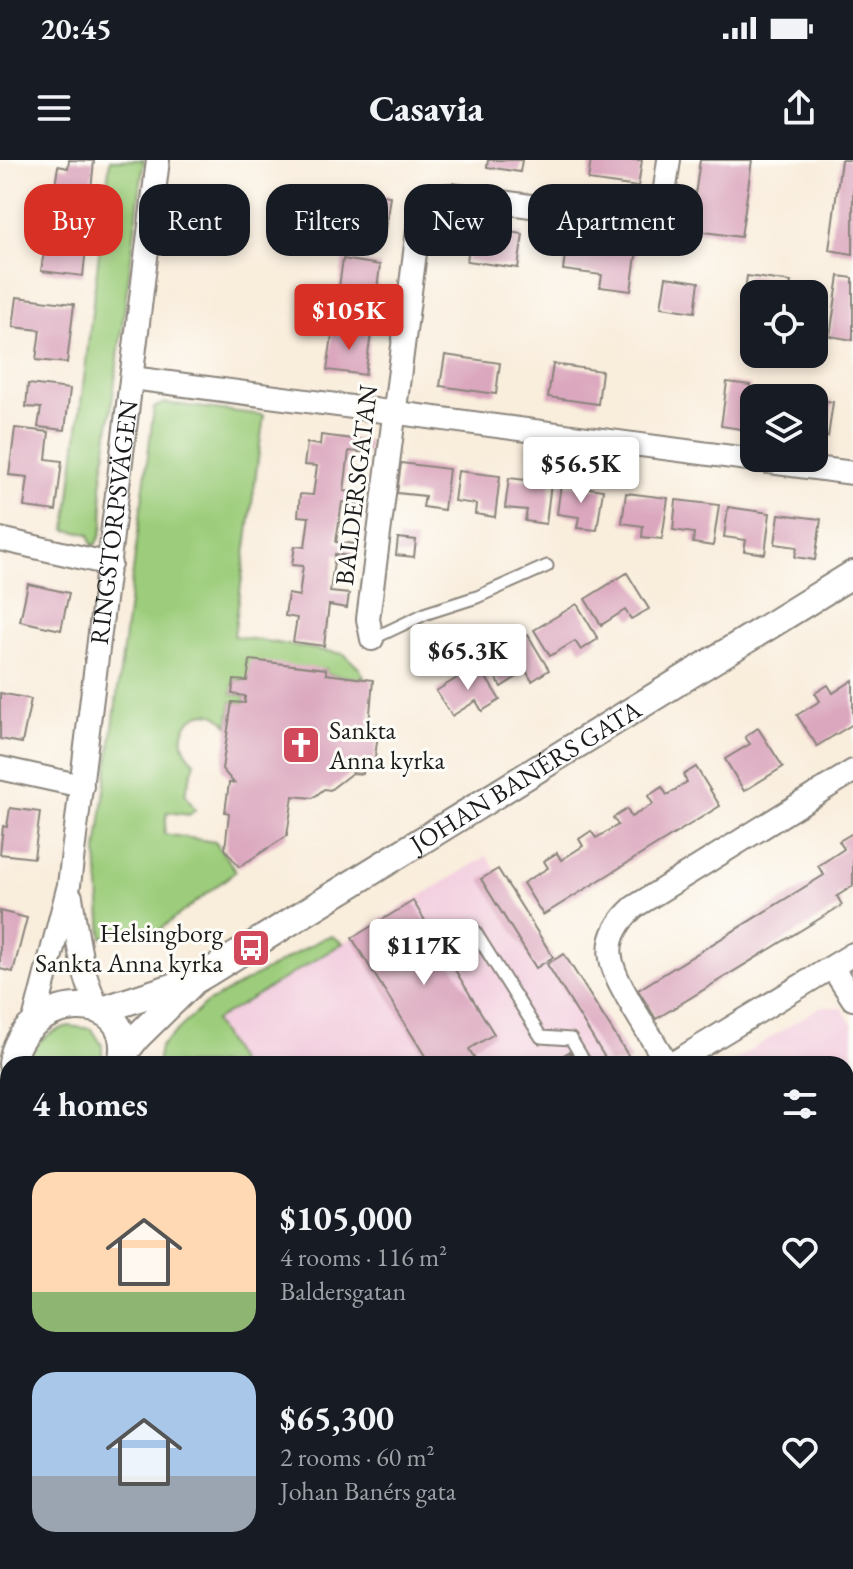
<!DOCTYPE html>
<html lang="en">
<head>
<meta charset="utf-8">
<style>
	:root { --surface:#171b24; --page:#20242c; --text:#f1f3f6; --muted:#9ea1a6; --accent:#d93025 }
	body { margin:0; font-family:"EB Garamond",serif; background:var(--page); color:var(--text); height:100vh; display:flex; flex-direction:column; font-size:30px; white-space:nowrap }
	* { box-sizing:border-box; margin:0 }
	p { font-size:26px; color:var(--muted) }
	.icon { flex:none; width:44px; height:44px; fill:none; stroke:currentColor; stroke-width:2; stroke-linecap:round; stroke-linejoin:round }
	.map { position:relative; flex:1; overflow:hidden }
	.drawer { position:absolute; left:0px; top:896px; width:854px; height:514px; display:flex; flex-direction:column; background:var(--surface); border-radius:24px 24px 0 0; box-shadow:0 4px 12px #0003 }
	.drawer>* { flex:none }
	.top-card { position:absolute; left:24px; top:24px; width:806px; height:72px; display:flex; gap:16px }
	.tools { position:absolute; left:740px; top:120px; display:grid; gap:16px }
	.tools a { display:grid; place-items:center; width:88px; height:88px; border-radius:16px; background:var(--surface); box-shadow:0 4px 12px #0003; font-size:40px }
	.price { position:absolute; translate:-50% -68px; padding:0 18px; border-radius:8px; background:#fff; color:#222; font-size:26px; line-height:52px; filter:drop-shadow(0 2px 4px #0008) }
	.price::after { content:''; position:absolute; left:50%; top:48px; width:24px; height:18px; margin-left:-12px; background:inherit; clip-path:polygon(0 0,100% 0,50% 100%) }
	.price.selected { background:var(--accent); color:#fff }
	ul { padding:0; list-style:none }
	li { display:flex; align-items:center; gap:24px; height:200px; padding:0 32px }
	li span { display:grid; place-items:center; flex:none; width:224px; height:160px; border-radius:24px; color:#555 }
	li>.icon { margin-inline-start:auto }
	span .icon { width:96px; height:96px; fill:#fffc; stroke-width:1 }
	li b { font-size:34px }
	h2 { display:flex; justify-content:space-between; align-items:center; height:96px; padding:0 32px; font-size:34px }
	.chip { padding:0 28px; border-radius:24px; background:var(--surface); box-shadow:0 4px 12px #0003; font-size:28px; line-height:72px }
	.chip.selected { background:var(--accent); color:#fff }
	.status { display:flex; justify-content:space-between; align-items:center; height:56px; padding:0 40px; background:var(--surface); direction:ltr }
	.status svg { height:22px; fill:currentColor }
	header { display:flex; justify-content:space-between; align-items:center; height:104px; padding:0 32px; background:var(--surface); font-size:36px; font-weight:800 }
	.map>svg:first-child { display:block }
	.built { fill:#f3cfdf }
	.green { fill:#9dcd7c; stroke:#5c744c; stroke-width:2 }
	.building { fill:#dba7be }
	.lines { fill:none; stroke-linecap:round; stroke-linejoin:round }
	.service-casing { stroke:#8a847c; stroke-width:15 }
	.minor-casing { stroke:#8a847c; stroke-width:26 }
	.tertiary-casing { stroke:#8a847c; stroke-width:30 }
	.service { stroke:#fff; stroke-width:11 }
	.minor { stroke:#fff; stroke-width:22 }
	.tertiary { stroke:#fff; stroke-width:26 }
	.labels { text-anchor:middle; dominant-baseline:central; stroke-width:6; stroke-linejoin:round; paint-order:stroke }
	.street-label { font-size:26px; fill:#1c1c1c; stroke:#fdfcf7 }
	.poi-label { font-size:26px; fill:#1c1c1c; stroke:#fdfcf7; text-anchor:start }
</style>
</head>
<body>
<div class="status"><b>20:45</b><svg viewBox="0 0 49 12"><path d="M0 12V9h3v3zM5 12V6h3v6zM10 12V3h3v9zM15 12V0h3v12zM26 1h20v11H26zM47 4h2v5h-2z"/></svg></div>
<header><svg class="icon" aria-label="menu" viewBox="0 0 24 24"><path d="M4 6h16M4 12h16M4 18h16"/></svg>Casavia<svg class="icon" aria-label="share" viewBox="0 0 24 24"><path d="M12 15V3M7 8l5-5 5 5M5 13v7h14v-7"/></svg></header>
<div class="map">
<svg width="853" height="1409" viewBox="0 0 853 1409">
	<rect width="100%" height="100%" fill="#fdfcf7"/>
	<filter id="ink" filterUnits="userSpaceOnUse"><feTurbulence type="fractalNoise" baseFrequency=".0125" numOctaves="2"/><feDisplacementMap in="SourceGraphic" scale="16" xChannelSelector="R" yChannelSelector="G"/><feConvolveMatrix kernelMatrix="1 2 1 2 8 2 1 2 1" color-interpolation-filters="sRGB"/></filter>
	<filter id="wash" filterUnits="userSpaceOnUse"><feTurbulence type="fractalNoise" baseFrequency=".006" numOctaves="4" result="noise"/><feDisplacementMap in="SourceGraphic" scale="32" xChannelSelector="R" yChannelSelector="G"/><feGaussianBlur stdDeviation="1.8" result="paint"/><feColorMatrix in="noise" values="0 0 0 0 0 0 0 0 0 0 0 0 0 0 0 0 0 1.4 0 .05"/><feComposite in="paint" operator="in"/></filter>
	<g filter="url(#wash)">
		<rect width="100%" height="100%" fill="#f9eddc"/>
		<g class="built">
			<polygon points="487,696 613,904 240,904 214,861"/>
			<polygon points="821,846 842,848 853,866 853,1406 846,1402 846,904 728,904"/>
		</g>
		<g class="green">
			<path d="M 110,0 L 144,0 L 101,327 C 102,347 109,371 93,387 L 89,374 L 66,370 Z"/>
			<path d="M 164,243 L 264,255 L 234,476 L 344,494 L 360,509 L 365,519 L 326,514 L 326,509 L 247,521 L 234,520 L 232,534 L 245,536 L 245,543 L 232,542 L 228,566 C 205,532 161,573 195,602 L 185,633 L 195,650 L 189,655 L 167,652 L 164,674 L 215,682 L 236,711 L 150,777 L 122,770 L 102,778 L 97,691 L 154,248 Z"/>
			<polygon points="332,776 343,783 214,861 240,904 157,904 160,887 205,844 324,778"/>
			<path d="M 69,866 L 92,869 L 102,885 L 102,904 L 25,904 C 34,883 47,872 69,866 Z"/>
			<polygon points="689,1402 846,1402 853,1409 686,1409"/>
		</g>
		<g id="blocks">
			<g class="building">
				<polygon points="69,0 94,1 91,30 55,26 58,6 68,8"/>
				<polygon points="488,0 522,0 520,12 487,7"/>
				<polygon points="591,0 642,0 638,27 588,20"/>
				<polygon points="700,0 752,0 741,77 690,70"/>
				<polygon points="841,0 853,0 853,94 829,90"/>
				<polygon points="352,31 390,36 384,78 346,72"/>
				<polygon points="62,53 86,56 84,70 88,70 83,116 41,111 48,64 61,66"/>
				<polygon points="472,66 523,74 518,108 467,101"/>
				<polygon points="567,79 637,89 631,131 600,127 602,115 563,110"/>
				<polygon points="343,99 380,105 375,146 337,141"/>
				<polygon points="747,116 791,122 789,134 754,134 754,148 743,146"/>
				<polygon points="839,116 853,118 853,180 830,176"/>
				<polygon points="666,117 699,122 695,152 661,147"/>
				<polygon points="17,137 74,144 67,203 36,200 40,170 13,167"/>
				<polygon points="333,169 371,174 365,215 327,210"/>
				<polygon points="445,195 500,203 496,234 440,226"/>
				<polygon points="553,204 602,211 598,244 548,237"/>
				<polygon points="727,222 750,225 749,236 754,237 754,271 721,266"/>
				<polygon points="28,224 70,229 65,270 38,267 41,248 26,247"/>
				<polygon points="814,239 833,242 828,277 814,275"/>
				<polygon points="15,268 49,272 46,299 62,301 56,351 24,347 28,317 9,315"/>
				<polygon points="321,275 369,281 368,293 349,291 344,331 362,333 361,344 342,342 336,382 356,384 355,397 335,394 330,432 349,434 347,448 329,445 324,486 293,482 297,458 285,456 288,434 299,436 303,406 292,405 295,386 305,387 309,357 298,356 300,334 313,335 317,306 304,305 307,283 320,285"/>
				<polygon points="401,303 449,309 444,350 423,347 425,336 397,333"/>
				<polygon points="458,311 500,316 495,357 475,354 476,344 454,341"/>
				<polygon points="509,318 551,323 546,364 525,361 527,350 505,348"/>
				<polygon points="561,324 603,330 597,370 577,368 579,357 557,354"/>
				<polygon points="626,333 668,338 662,379 642,377 643,366 622,363"/>
				<polygon points="676,340 719,345 713,386 693,383 694,373 673,370"/>
				<polygon points="728,347 770,353 765,394 744,391 746,380 724,377"/>
				<polygon points="779,354 821,359 815,400 795,397 797,387 775,384"/>
				<polygon points="398,378 416,380 414,397 396,395"/>
				<polygon points="627,413 649,449 631,459 625,450 601,465 585,439"/>
				<polygon points="28,424 69,433 61,470 20,461"/>
				<polygon points="577,444 598,479 581,490 575,481 550,496 534,470"/>
				<polygon points="528,475 549,510 532,521 526,511 501,527 486,500"/>
				<polygon points="250,500 326,509 326,514 373,520 369,564 379,565 374,606 364,605 363,614 352,613 330,630 324,629 313,638 293,636 287,676 239,707 225,689 229,653 225,652 229,623 234,623 222,609 232,542 245,543 245,536 232,534 234,520 247,521"/>
				<polygon points="478,505 500,540 482,551 476,541 452,556 436,531"/>
				<polygon points="853,520 853,564 817,586 797,555 820,541 815,533 828,525 833,533"/>
				<polygon points="0,533 31,539 22,583 0,579"/>
				<polygon points="758,568 783,607 744,631 725,599 750,584 745,577"/>
				<polygon points="696,607 720,646 543,755 523,723 548,708 544,701 557,693 561,700 583,686 579,679 591,671 596,678 618,665 613,658 627,649 631,657 653,644 648,636 662,627 667,635 687,622 683,615"/>
				<polygon points="10,648 40,652 34,698 0,694 3,666 7,667"/>
				<polygon points="853,673 853,726 837,736 842,745 656,859 638,830 824,715 818,706 844,689 839,681"/>
				<polygon points="498,709 553,797 536,808 481,719"/>
				<polygon points="413,741 494,874 469,889 478,904 430,904 352,778"/>
				<polygon points="0,751 27,758 13,812 0,809"/>
				<polygon points="564,794 631,900 625,904 609,904 547,804"/>
				<polygon points="569,892 576,904 549,904"/>
				<polygon points="853,1030 853,1084 846,1088 846,1034"/>
				<polygon points="846,1110 853,1120 853,1198 846,1203"/>
				<polygon points="853,1252 853,1288 846,1278 846,1257"/>
				<rect x="81" y="1402" width="42" height="7"/>
				<polygon points="447,1402 539,1402 527,1409 435,1409"/>
			</g>
		</g>
	</g>
	<g filter="url(#ink)">
		<use href="#blocks" fill-opacity="0" stroke="#8a847c" stroke-width="2"/>
		<g class="lines">
			<defs>
				<g id="service">
					<polyline points="372,479 427,453 477,437 547,406"/>
					<polyline points="472,767 541,877 571,879 586,904"/>
				</g>
				<g id="minor">
					<polyline points="132,218 853,313"/>
					<polyline points="0,379 110,404"/>
					<polyline points="372,479 368,459 421,46 433,37 451,35 639,61 656,56 664,35 669,0"/>
					<polyline points="0,608 82,626"/>
					<path d="M 71,737 C 77,776 81,813 98,848"/>
					<polyline points="832,807 853,839"/>
					<path id="s1" d="M 34,861 L 69,725 L 158,0"/>
					<path d="M 667,904 C 656,886 645,867 634,849 C 612,810 594,783 634,747 L 853,611"/>
					<polyline points="672,904 853,794"/>
					<polyline points="674,1409 680,1402"/>
				</g>
				<g id="tertiary">
					<path id="s2" d="M 102,850 L 197,819 L 209,812 L 853,414"/>
					<polyline points="123,895 137,877 191,824"/>
					<path d="M 12,904 C 20,833 140,823 121,904"/>
					<polyline points="0,962 8,968"/>
					<polyline points="23,1402 23,1409"/>
				</g>
			</defs>
			<use href="#service" class="service-casing"/>
			<use href="#minor" class="minor-casing"/>
			<use href="#tertiary" class="tertiary-casing"/>
			<use href="#service" class="service"/>
			<use href="#minor" class="minor"/>
			<use href="#tertiary" class="tertiary"/>
		</g>
	</g>
	<defs>
		<symbol id="church-square" viewBox="-11 -11 22 22"><rect x="-9" y="-9" width="18" height="18" rx="4" fill="#d1495b" stroke="#fdfcf7"/><path d="M-1.2-6h2.4v3.5h3.3v2.4h-3.3V6h-2.4V-.1h-3.3v-2.4h3.3Z" fill="#fff"/></symbol>
		<symbol id="bus-square" viewBox="-11 -11 22 22"><rect x="-9" y="-9" width="18" height="18" rx="4" fill="#d1495b" stroke="#fdfcf7"/><path d="M-5-6H5V4H4V6H2V4H-2V6H-4V4H-5ZM-3.5-4V0h7V-4ZM-3.5 1.2v1.5H-2V1.2ZM2 1.2v1.5H3.5V1.2Z" fill="#fff"/></symbol>
	</defs>
	<g fill-rule="evenodd">
		<use href="#church-square" x="279" y="563" width="44" height="44"/>
		<use href="#bus-square" x="229" y="766" width="44" height="44"/>
	</g>
	<g class="labels">
		<g class="street-label">
			<text transform="translate(356 325) rotate(-83)">BALDERSGATAN</text>
			<text stroke="none"><textPath href="#s1" startOffset="506">RINGSTORPSVÄGEN</textPath></text>
			<text stroke="none"><textPath href="#s2" startOffset="486">JOHAN BANÉRS GATA</textPath></text>
		</g>
		<g class="poi-label">
			<text x="329" y="570">Sankta<tspan x="329" dy="30">Anna kyrka</tspan></text>
			<text x="223" y="773" text-anchor="end">Helsingborg<tspan x="223" dy="30">Sankta Anna kyrka</tspan></text>
		</g>
	</g>
</svg>
<div class="tools">
<a><svg class="icon" aria-label="locate" viewBox="0 0 24 24"><circle cx="12" cy="12" r="6"/><path d="M12 2v4M12 18v4M2 12h4M18 12h4"/></svg></a>
<a><svg class="icon" aria-label="layers" viewBox="0 0 24 24"><path d="M12 4l9 5-9 5-9-5zM3 14l9 5 9-5"/></svg></a>
</div>
<b class="price selected" style="left:349px;top:192px">$105K</b>
<b class="price" style="left:581px;top:345px">$56.5K</b>
<b class="price" style="left:468px;top:532px">$65.3K</b>
<b class="price" style="left:424px;top:827px">$117K</b>
<div class="top-card">
<a class="chip selected">Buy</a>
<a class="chip">Rent</a>
<a class="chip">Filters</a>
<a class="chip">New</a>
<a class="chip">Apartment</a>
</div>
<section class="drawer">
<h2>4 homes<svg class="icon" aria-label="filters" viewBox="0 0 24 24"><path d="M4 7h16M4 17h16"/><circle cx="9" cy="7" r="2"/><circle cx="15" cy="17" r="2"/></svg></h2>
<ul>
<li><span style="background:linear-gradient(#ffd9b3 75%,#8fb573 0)"><svg class="icon" aria-label="home" viewBox="0 0 24 24"><path d="M3 11l9-7 9 7M6 9v11h12V9"/></svg></span><div><b>$105,000</b><p>4 rooms · 116 m²</p><p>Baldersgatan</p></div><svg class="icon" aria-label="heart" viewBox="0 0 24 24"><path d="M12 20l-8-8c-3-5 5-10 8-4 3-6 11-1 8 4z"/></svg></li>
<li><span style="background:linear-gradient(#a9c7e8 65%,#9aa5b1 0)"><svg class="icon" aria-label="home" viewBox="0 0 24 24"><path d="M3 11l9-7 9 7M6 9v11h12V9"/></svg></span><div><b>$65,300</b><p>2 rooms · 60 m²</p><p>Johan Banérs gata</p></div><svg class="icon" aria-label="heart" viewBox="0 0 24 24"><path d="M12 20l-8-8c-3-5 5-10 8-4 3-6 11-1 8 4z"/></svg></li>
</ul>
</section>
</div>
</body>
</html>
